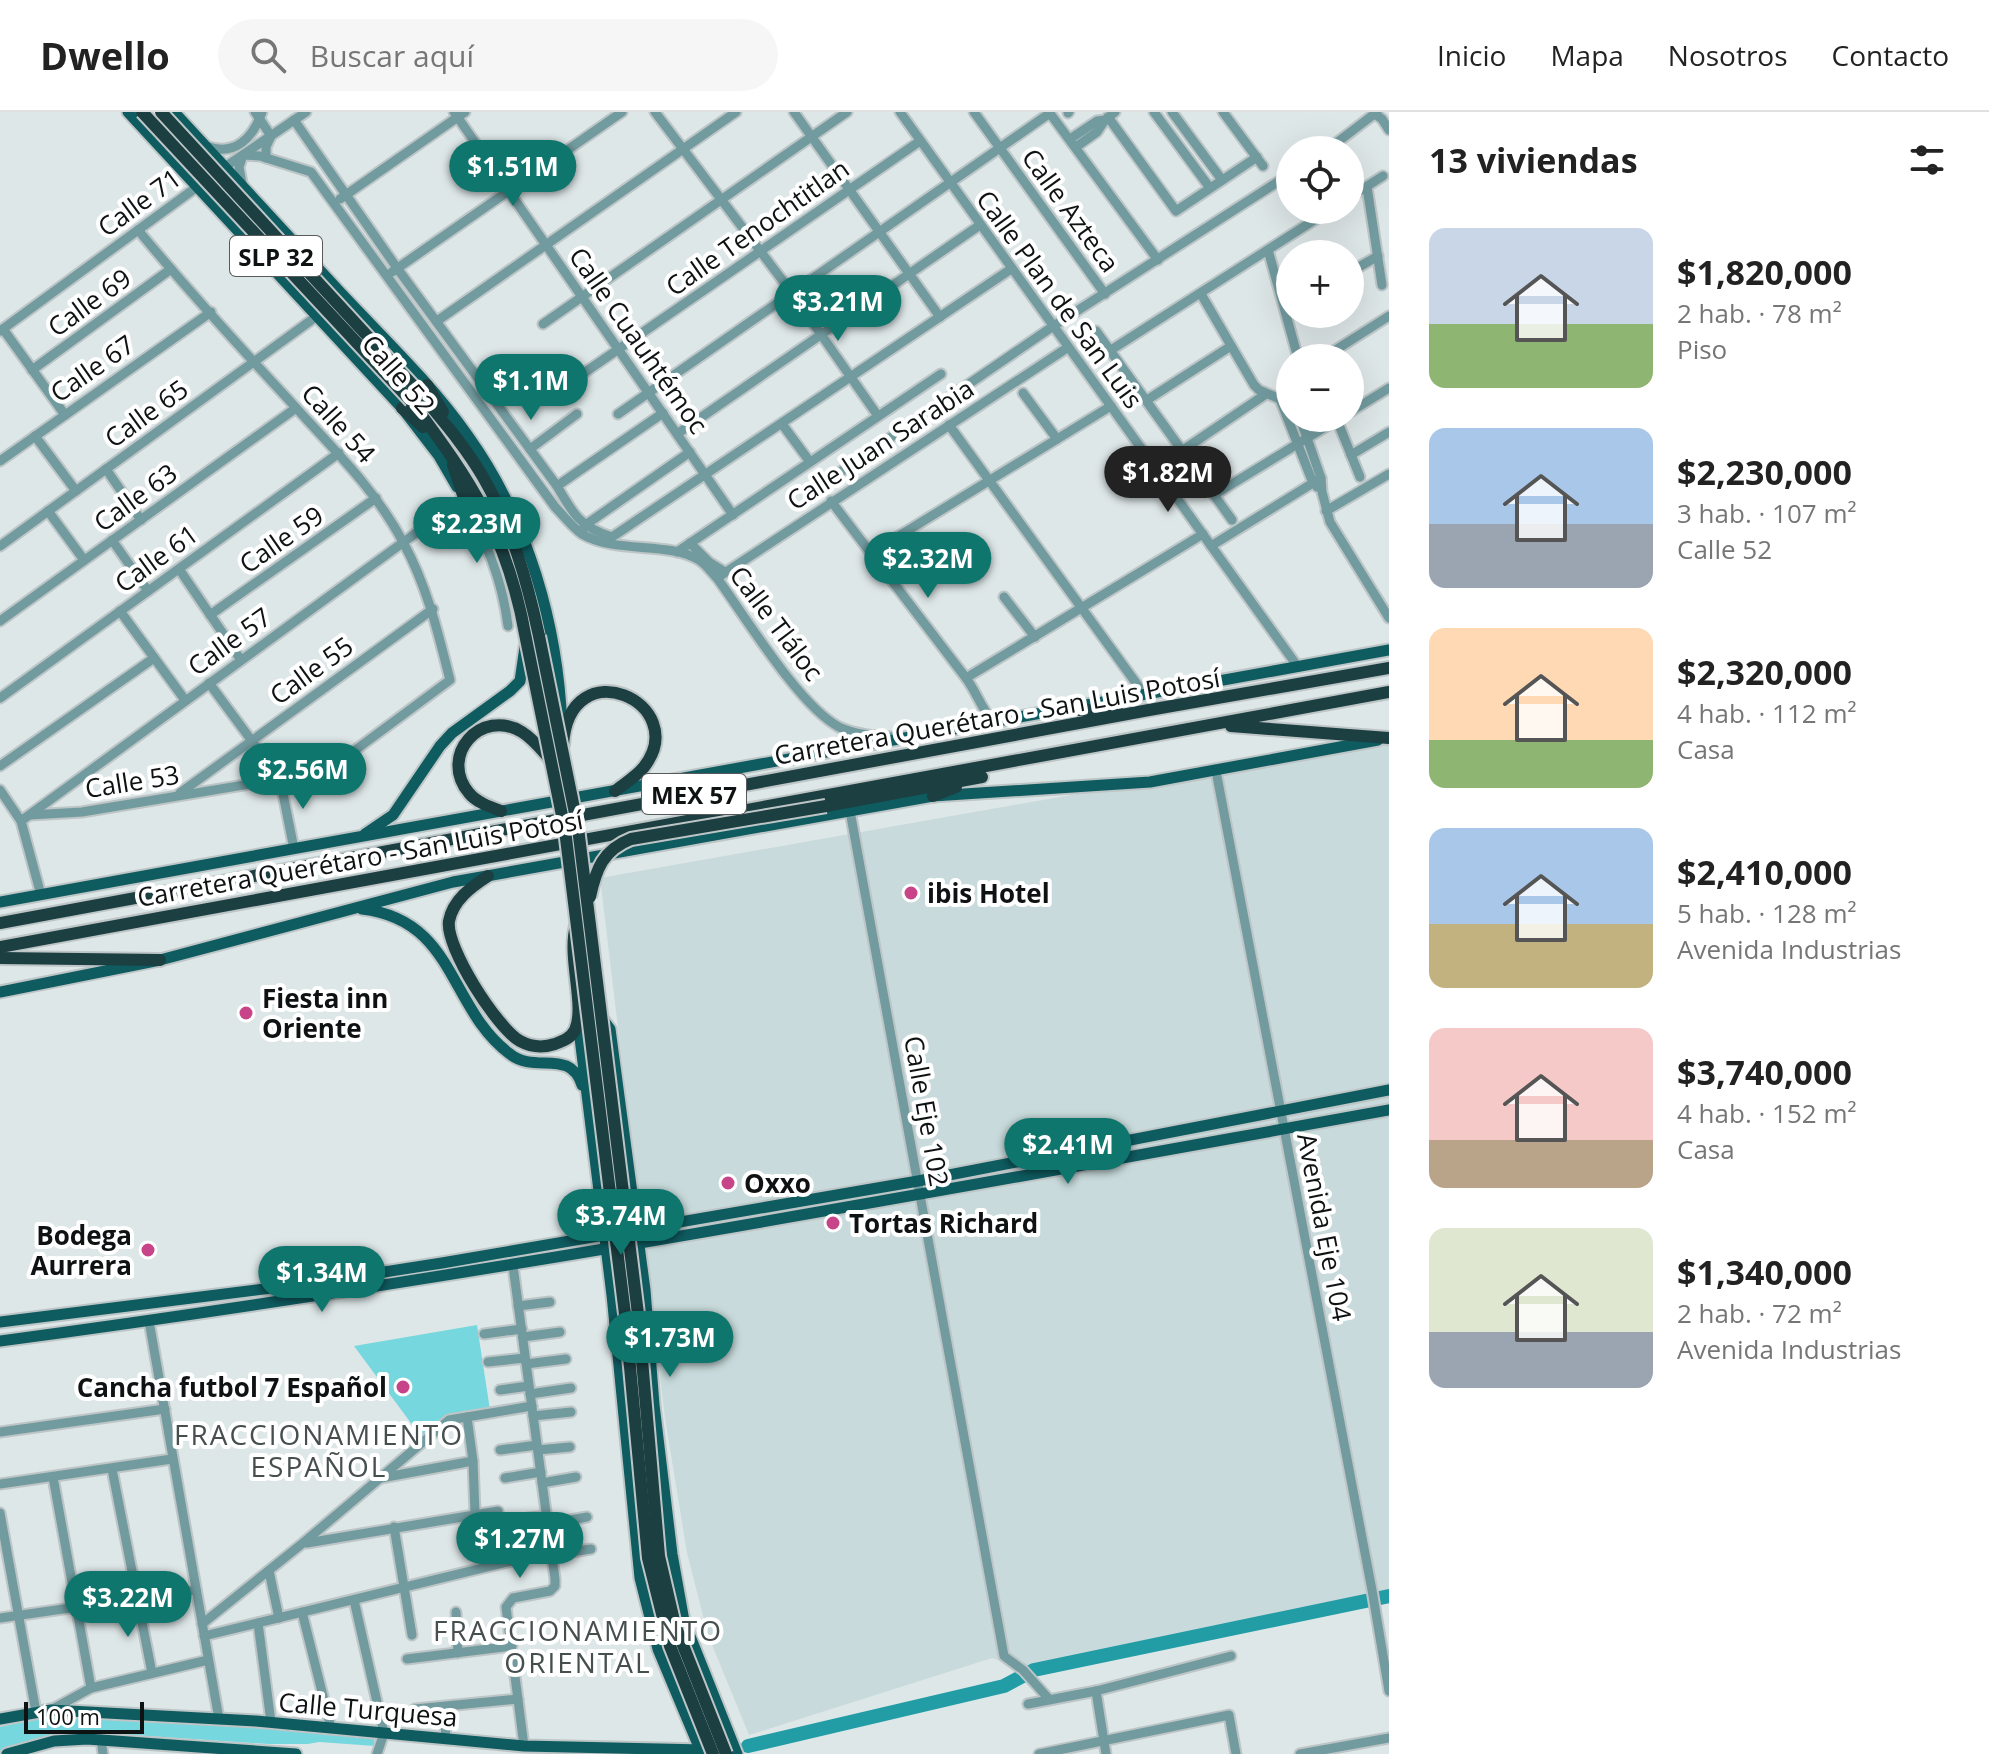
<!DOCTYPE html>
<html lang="es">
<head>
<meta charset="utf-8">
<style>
	:root { --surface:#fff; --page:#f6f6f6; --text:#222; --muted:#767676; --line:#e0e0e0; --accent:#0f766e }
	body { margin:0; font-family:"Open Sans",sans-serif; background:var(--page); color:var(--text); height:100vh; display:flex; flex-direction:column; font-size:30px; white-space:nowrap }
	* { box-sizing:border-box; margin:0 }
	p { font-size:26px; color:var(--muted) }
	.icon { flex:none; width:44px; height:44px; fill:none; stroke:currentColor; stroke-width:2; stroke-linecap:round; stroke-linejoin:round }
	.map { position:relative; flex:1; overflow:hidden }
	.sheet { display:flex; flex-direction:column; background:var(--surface); width:600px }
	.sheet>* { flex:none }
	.buttons { position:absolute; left:1276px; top:24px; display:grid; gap:16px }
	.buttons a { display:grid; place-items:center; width:88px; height:88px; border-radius:50%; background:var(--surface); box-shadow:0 8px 32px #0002; font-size:40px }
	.scale { position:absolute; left:24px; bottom:20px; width:120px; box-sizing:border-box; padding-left:8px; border:4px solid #0f1213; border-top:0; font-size:22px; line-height:28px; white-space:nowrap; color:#0f1213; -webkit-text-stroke:6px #fff; paint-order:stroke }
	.price { position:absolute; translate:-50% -68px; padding:0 18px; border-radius:28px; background:var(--accent); color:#fff; font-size:26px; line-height:52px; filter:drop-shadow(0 2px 4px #0008) }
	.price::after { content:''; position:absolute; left:50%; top:48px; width:24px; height:18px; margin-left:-12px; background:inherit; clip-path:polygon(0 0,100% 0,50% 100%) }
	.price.on { background:#222; color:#fff }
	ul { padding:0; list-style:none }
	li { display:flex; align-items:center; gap:24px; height:200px; padding:0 40px }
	li span { display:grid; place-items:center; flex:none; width:224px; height:160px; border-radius:16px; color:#555 }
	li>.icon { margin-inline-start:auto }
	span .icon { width:96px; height:96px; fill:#fffc; stroke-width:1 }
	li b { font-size:34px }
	h2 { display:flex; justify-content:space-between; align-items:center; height:96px; padding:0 40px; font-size:34px }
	header { display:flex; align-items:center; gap:48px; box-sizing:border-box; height:112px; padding:0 40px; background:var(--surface); border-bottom:2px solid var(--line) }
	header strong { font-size:38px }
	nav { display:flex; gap:44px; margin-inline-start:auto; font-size:28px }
	.search { width:560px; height:72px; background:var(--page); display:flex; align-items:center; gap:20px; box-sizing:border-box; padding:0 28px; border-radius:44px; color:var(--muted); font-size:30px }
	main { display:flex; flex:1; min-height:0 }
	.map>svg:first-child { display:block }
	.built { fill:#c8dadb }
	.green { fill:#77d7de }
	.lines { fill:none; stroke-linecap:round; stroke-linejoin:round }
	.river { stroke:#229da5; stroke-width:14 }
	.minor-casing { stroke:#bdc5c6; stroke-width:13 }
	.major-casing { stroke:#bdc5c6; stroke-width:15 }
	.highway-casing { stroke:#bdc5c6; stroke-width:16 }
	.minor { stroke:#729b9f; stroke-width:9 }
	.major { stroke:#0e5b60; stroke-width:11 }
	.highway { stroke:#1c3f42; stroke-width:12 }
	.highway-bridge-casing { stroke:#bdc5c6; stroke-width:16; stroke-linecap:butt }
	.highway-bridge { stroke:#1c3f42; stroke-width:12 }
	.poi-dot { fill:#c84488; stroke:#fff; stroke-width:3 }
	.labels { text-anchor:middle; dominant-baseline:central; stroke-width:8; stroke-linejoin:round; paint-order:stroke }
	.shield { fill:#fff; stroke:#57595a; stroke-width:2 }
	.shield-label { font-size:24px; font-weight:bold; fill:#0f1213 }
	.street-label { font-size:26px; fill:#0f1213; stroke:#fff }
	.poi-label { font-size:26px; font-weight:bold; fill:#0f1213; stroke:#fff; text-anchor:start }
	.neighbourhood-label { font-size:28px; letter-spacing:2px; fill:#464e4e; stroke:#fff }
</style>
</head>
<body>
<header>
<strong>Dwello</strong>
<div class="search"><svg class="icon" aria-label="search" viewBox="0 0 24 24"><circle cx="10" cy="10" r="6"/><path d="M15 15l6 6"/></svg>Buscar aquí</div>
<nav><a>Inicio</a><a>Mapa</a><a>Nosotros</a><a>Contacto</a></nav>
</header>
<main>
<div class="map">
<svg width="1389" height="1642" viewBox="0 0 1389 1642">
	<rect width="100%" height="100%" fill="#dee7e8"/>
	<polygon class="built" points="1389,627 1389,1484 1034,1558 992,1546 749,1623 708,1523 687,1441 665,1306 600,766"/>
	<g class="green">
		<polygon points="477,1213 490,1298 446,1305 422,1326 354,1234"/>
		<polygon points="44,1605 191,1609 374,1627 375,1634 319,1630 308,1632 268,1632 88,1620 49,1623 0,1639 0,1615"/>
	</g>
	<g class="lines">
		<polyline class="river" points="748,1634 1004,1574 1034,1558 1389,1484"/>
		<defs>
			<g id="minor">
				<polyline points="255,0 271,24 266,35 266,46"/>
				<polyline points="454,0 733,403"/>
				<polyline points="655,0 792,181 878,304"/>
				<polyline points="794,0 940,205"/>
				<polyline points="900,0 1298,555"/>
				<polyline points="974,0 1105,182"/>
				<polyline points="1049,0 1158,148"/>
				<polyline points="1154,0 1210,76"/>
				<polyline points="1172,0 1222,68"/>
				<polyline points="1223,0 1263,54"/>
				<polyline points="1068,1 1069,0"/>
				<polyline points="1375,2 1382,7 1389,18"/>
				<polyline points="1108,5 1176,99 1257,45"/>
				<path d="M 294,8 L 397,156 L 557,374 C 573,402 580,415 612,425 L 1011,157"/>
				<polyline points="1070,27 1097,9 1105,8"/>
				<path d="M 206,34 C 235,45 253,26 262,0"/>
				<polyline points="1076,35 1097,20 1105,8 1115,0"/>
				<polyline points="1327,38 1377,0"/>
				<polyline points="219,59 306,0"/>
				<path d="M 242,71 L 239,55 L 243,43 L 260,44 L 311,60 L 555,395 C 564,404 572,415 582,422 C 616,442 668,429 699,448 C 706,452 711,460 717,466 C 745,504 799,594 839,615 C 856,623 876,624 894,625"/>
				<polyline points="1367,75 1382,173"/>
				<polyline points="1350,85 1383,64"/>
				<polyline points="340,87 465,0"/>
				<polyline points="1268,138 1298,246"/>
				<polyline points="392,160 622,0"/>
				<polyline points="1350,160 1378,144"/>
				<polyline points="1201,182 1254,273 1259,278 1280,287 1290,282"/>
				<polyline points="437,209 736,0"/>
				<polyline points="543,212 847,0"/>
				<polyline points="3,217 65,303"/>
				<polyline points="0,219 201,72"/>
				<polyline points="1096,219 1232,408"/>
				<polyline points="1111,238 1330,98"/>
				<polyline points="1323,246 1389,204"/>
				<polyline points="32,258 171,157"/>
				<polyline points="581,263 920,29"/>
				<polyline points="1023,281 1057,327"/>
				<polyline points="1280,287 1311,366 1317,375"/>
				<polyline points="1147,288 1231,234"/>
				<polyline points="1350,300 1389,276"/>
				<polyline points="618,302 1050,1"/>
				<polyline points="1300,306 1321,366 1322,380 1330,410 1389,506"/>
				<polyline points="1337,308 1360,365"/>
				<polyline points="782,312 810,350"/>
				<polyline points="949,313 1144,582"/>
				<polyline points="677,322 980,113"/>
				<polyline points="35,324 76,379"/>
				<polyline points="530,337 577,302"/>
				<polyline points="1183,338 1266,282"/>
				<polyline points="1351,343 1389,320"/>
				<polyline points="0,349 211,200"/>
				<polyline points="106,357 141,408"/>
				<polyline points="830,367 1052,215 1290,62"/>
				<polyline points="557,374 663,301"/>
				<polyline points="1214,383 1340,306"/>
				<path d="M 831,389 L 966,566 C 977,581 981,596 993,610"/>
				<polyline points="48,399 84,448"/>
				<polyline points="1326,399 1389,362"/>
				<polyline points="583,418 584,414 690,340"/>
				<polyline points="112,428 148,479"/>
				<polyline points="690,431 709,450 725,460"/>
				<polyline points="0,434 317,204"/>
				<polyline points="1211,434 1321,366"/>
				<polyline points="677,440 941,262"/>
				<polyline points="871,441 1111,294"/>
				<polyline points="179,457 241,548"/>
				<polyline points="717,466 1067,236"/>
				<polyline points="1004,485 1035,525"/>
				<polyline points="120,499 185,588"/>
				<polyline points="210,503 376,386"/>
				<polyline points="0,509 296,296"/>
				<polyline points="966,566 1203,422"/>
				<polyline points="209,571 280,667 294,737"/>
				<polyline points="0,586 339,341"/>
				<polyline points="0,654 154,546"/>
				<polyline points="1216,659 1372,1478 1389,1579"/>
				<polyline points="0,678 21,709 41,783"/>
				<polyline points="180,681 433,497"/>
				<polyline points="850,699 1004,1544 1023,1558 1048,1586"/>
				<path d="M 30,703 L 82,700 L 280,667 L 335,653 L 450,568 C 438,520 427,474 403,430 C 374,375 329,333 288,287 C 237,232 186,176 138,118"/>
				<path d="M 21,709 L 464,386 C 485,429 502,465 508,514"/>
				<polyline points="513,1154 555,1467 555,1474 550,1479 513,1486 506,1495 524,1634"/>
				<polyline points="518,1194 550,1190"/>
				<polyline points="149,1209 219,1607"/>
				<polyline points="484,1222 522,1217"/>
				<polyline points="523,1225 560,1220"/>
				<polyline points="488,1250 525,1246"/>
				<polyline points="526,1252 566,1247"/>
				<polyline points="500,1278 529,1274"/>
				<polyline points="530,1282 571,1276"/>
				<polyline points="533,1304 571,1300"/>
				<polyline points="467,1305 473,1349 475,1401"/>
				<polyline points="0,1320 165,1297"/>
				<polyline points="500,1338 537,1333"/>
				<polyline points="538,1338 570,1335"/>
				<polyline points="112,1357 152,1561"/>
				<polyline points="53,1365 91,1576"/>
				<polyline points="381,1366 473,1349"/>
				<polyline points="505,1366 541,1360"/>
				<polyline points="542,1371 576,1365"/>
				<polyline points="0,1372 172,1347"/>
				<polyline points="0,1401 36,1600"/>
				<polyline points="512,1408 547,1404"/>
				<polyline points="548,1412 587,1405"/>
				<polyline points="394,1415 412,1523"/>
				<polyline points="307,1431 498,1399"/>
				<polyline points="552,1443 591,1437"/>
				<polyline points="269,1459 279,1506"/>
				<polyline points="354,1488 384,1621 377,1642"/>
				<polyline points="302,1500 331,1616"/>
				<polyline points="456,1500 458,1541"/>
				<polyline points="0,1506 196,1478"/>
				<polyline points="258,1511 271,1610"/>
				<polyline points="202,1512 303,1431 449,1308 532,1294"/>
				<polyline points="204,1524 552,1439"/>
				<polyline points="407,1547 512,1534"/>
				<polyline points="1096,1579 1106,1642"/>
				<polyline points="1028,1592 1096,1579 1231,1544"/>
				<polyline points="444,1595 446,1627"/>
				<polyline points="415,1597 518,1587"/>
				<polyline points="51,1598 91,1576 208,1548"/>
				<polyline points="101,1627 103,1642"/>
				<polyline points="1039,1642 1229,1603 1236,1642"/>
				<polyline points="1300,1642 1389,1626"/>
			</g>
			<g id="major">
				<polyline points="128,0 402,296 439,344 457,375"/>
				<path d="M 174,0 C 229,60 284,119 339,179 C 383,226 431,271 468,324 C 528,408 558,513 562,615"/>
				<polyline points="365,722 393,703 440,634 452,621 510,579 520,569 525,535"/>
				<polyline points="0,790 1389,538"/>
				<path d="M 362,797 C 456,808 448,896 510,942 C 535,962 570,936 582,973"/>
				<polyline points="0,880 160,848 453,770 933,684 1150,670 1378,628"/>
				<polyline points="601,905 610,917 645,1178 654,1293 672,1442 684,1509 737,1642"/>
				<polyline points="578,910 612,1183 640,1466 658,1537 702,1642"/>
				<polyline points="0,1210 320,1170 442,1151 918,1069 1389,978"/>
				<path d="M 0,1229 C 466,1167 927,1081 1389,998"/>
				<polyline points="0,1607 51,1598 256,1609 524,1634 704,1638"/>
				<polyline points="7,1642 54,1629 87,1627 296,1642"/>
			</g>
			<g id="highway">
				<polyline points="427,273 443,300"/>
				<path d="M 419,280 C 442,308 465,334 483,365 C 512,415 527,468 539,524"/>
				<path d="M 411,289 C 472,370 508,424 526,527"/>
				<polyline points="402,296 423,315"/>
				<polyline points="453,353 464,386"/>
				<polyline points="1058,598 1117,598"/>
				<polyline points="1231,614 1389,626"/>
				<path d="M 563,633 C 569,535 693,591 644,655 C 637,664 624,672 615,679"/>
				<polyline points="933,684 956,675"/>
				<polyline points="826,694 982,665"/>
				<path d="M 501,699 C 490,695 476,690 469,681 C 438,644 481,595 522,620 C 532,626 541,637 549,646"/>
				<path d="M 488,764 C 471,775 453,788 449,809 C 445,835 497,916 520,929 C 531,935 543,936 555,932 C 563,929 571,926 575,918 C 586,894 567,845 576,814"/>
				<polyline points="0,811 1149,598 1389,556"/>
				<polyline points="0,835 1389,580"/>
				<polyline points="0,846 160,848"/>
			</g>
		</defs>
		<use href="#minor" class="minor-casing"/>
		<use href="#major" class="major-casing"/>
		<use href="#highway" class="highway-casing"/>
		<use href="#minor" class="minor"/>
		<use href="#major" class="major"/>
		<use href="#highway" class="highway"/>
		<defs>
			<g id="highway-bridge">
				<polyline points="142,0 411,289"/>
				<polyline points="161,0 419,280"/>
				<polyline points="539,524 578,716 638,1202 659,1444 675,1513 726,1642"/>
				<polyline points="526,527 565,718 625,1202 648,1446 670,1534 713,1642"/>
				<path d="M 590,785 C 596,757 603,738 631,727 L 826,694"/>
			</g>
		</defs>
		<use href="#highway-bridge" class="highway-bridge-casing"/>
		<use href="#highway-bridge" class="highway-bridge"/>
	</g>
	<g class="poi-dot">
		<circle cx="911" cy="781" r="8"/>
		<circle cx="246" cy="901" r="8"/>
		<circle cx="728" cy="1071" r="8"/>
		<circle cx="833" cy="1111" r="8"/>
		<circle cx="148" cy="1138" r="8"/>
		<circle cx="403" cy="1275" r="8"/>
	</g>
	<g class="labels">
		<g class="shield">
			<rect x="230" y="124" width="92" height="40" rx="6"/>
			<rect x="642" y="662" width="104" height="40" rx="6"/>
		</g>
		<g class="shield-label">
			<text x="276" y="144">SLP 32</text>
			<text x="694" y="682">MEX 57</text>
		</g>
		<g class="street-label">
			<text transform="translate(139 90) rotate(-36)">Calle 71</text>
			<text transform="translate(1071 98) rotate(54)">Calle Azteca</text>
			<text transform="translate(757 115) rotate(-35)">Calle Tenochtitlan</text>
			<text transform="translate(1060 187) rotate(54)">Calle Plan de San Luis</text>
			<text transform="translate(89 190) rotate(-36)">Calle 69</text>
			<text transform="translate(639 228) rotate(55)">Calle Cuauhtémoc</text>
			<text transform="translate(92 256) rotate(-35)">Calle 67</text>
			<text transform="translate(399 262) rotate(49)">Calle 52</text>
			<text transform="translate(146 301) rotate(-36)">Calle 65</text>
			<text transform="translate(339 311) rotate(48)">Calle 54</text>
			<text transform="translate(880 332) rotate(-33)">Calle Juan Sarabia</text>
			<text transform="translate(135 385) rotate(-36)">Calle 63</text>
			<text transform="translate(281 427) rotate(-35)">Calle 59</text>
			<text transform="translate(156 446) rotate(-36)">Calle 61</text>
			<text transform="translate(777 511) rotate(53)">Calle Tláloc</text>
			<text transform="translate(229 529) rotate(-36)">Calle 57</text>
			<text transform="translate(311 558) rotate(-36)">Calle 55</text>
			<text transform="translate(997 604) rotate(-10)">Carretera Querétaro - San Luis Potosí</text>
			<text transform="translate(132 669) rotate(-9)">Calle 53</text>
			<text transform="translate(360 746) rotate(-10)">Carretera Querétaro - San Luis Potosí</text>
			<text transform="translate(927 999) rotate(80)">Calle Eje 102</text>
			<text transform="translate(1325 1115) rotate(79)">Avenida Eje 104</text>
			<text transform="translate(368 1597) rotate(5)">Calle Turquesa</text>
		</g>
		<g class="poi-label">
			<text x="927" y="781">ibis Hotel</text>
			<text x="262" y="886">Fiesta inn<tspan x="262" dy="30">Oriente</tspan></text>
			<text x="744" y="1071">Oxxo</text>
			<text x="849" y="1111">Tortas Richard</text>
			<text x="132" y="1123" text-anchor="end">Bodega<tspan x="132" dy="30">Aurrera</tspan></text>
			<text x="387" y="1275" text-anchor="end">Cancha futbol 7 Español</text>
		</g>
		<g class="neighbourhood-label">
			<text x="319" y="1322">FRACCIONAMIENTO<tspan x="319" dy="32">ESPAÑOL</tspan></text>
			<text x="578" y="1518">FRACCIONAMIENTO<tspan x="578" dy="32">ORIENTAL</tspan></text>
		</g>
	</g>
</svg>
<div class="buttons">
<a><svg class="icon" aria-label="locate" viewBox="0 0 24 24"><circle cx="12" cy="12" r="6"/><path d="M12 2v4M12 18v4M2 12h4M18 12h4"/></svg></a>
<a>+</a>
<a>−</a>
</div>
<div class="scale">100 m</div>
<b class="price" style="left:513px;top:96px">$1.51M</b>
<b class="price" style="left:838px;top:231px">$3.21M</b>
<b class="price" style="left:531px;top:310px">$1.1M</b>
<b class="price on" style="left:1168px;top:402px">$1.82M</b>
<b class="price" style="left:477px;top:453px">$2.23M</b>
<b class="price" style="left:928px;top:488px">$2.32M</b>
<b class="price" style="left:303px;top:699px">$2.56M</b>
<b class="price" style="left:1068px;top:1074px">$2.41M</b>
<b class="price" style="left:621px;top:1145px">$3.74M</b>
<b class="price" style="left:322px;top:1202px">$1.34M</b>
<b class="price" style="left:670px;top:1267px">$1.73M</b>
<b class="price" style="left:520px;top:1468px">$1.27M</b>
<b class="price" style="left:128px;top:1527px">$3.22M</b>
</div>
<section class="sheet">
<h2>13 viviendas<svg class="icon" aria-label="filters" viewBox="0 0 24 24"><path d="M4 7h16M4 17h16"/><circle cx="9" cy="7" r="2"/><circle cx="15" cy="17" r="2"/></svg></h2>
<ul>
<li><span style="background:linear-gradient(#c9d6e8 60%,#8fb573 0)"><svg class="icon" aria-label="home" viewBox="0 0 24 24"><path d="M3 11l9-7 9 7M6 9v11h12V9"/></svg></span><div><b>$1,820,000</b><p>2 hab. · 78 m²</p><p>Piso</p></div></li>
<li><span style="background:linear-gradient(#a9c7e8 60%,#9aa5b1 0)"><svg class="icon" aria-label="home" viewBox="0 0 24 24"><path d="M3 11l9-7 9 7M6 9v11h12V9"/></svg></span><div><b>$2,230,000</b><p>3 hab. · 107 m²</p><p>Calle 52</p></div></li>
<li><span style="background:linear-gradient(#ffd9b3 70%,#8fb573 0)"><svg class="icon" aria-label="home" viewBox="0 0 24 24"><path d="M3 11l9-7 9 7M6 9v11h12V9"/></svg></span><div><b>$2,320,000</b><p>4 hab. · 112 m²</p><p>Casa</p></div></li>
<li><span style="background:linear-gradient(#a9c7e8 60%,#c2b280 0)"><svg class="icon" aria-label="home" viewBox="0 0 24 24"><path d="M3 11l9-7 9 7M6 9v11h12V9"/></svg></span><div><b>$2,410,000</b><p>5 hab. · 128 m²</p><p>Avenida Industrias</p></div></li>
<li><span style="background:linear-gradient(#f6c9c9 70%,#b9a48a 0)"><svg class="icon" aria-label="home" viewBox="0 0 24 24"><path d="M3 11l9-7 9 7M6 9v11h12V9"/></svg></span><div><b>$3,740,000</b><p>4 hab. · 152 m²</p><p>Casa</p></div></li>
<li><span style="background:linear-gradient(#dfe7d0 65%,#9aa5b1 0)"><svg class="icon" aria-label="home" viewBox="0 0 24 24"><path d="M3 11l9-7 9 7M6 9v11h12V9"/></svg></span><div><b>$1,340,000</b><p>2 hab. · 72 m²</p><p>Avenida Industrias</p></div></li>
</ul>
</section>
</main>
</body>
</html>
